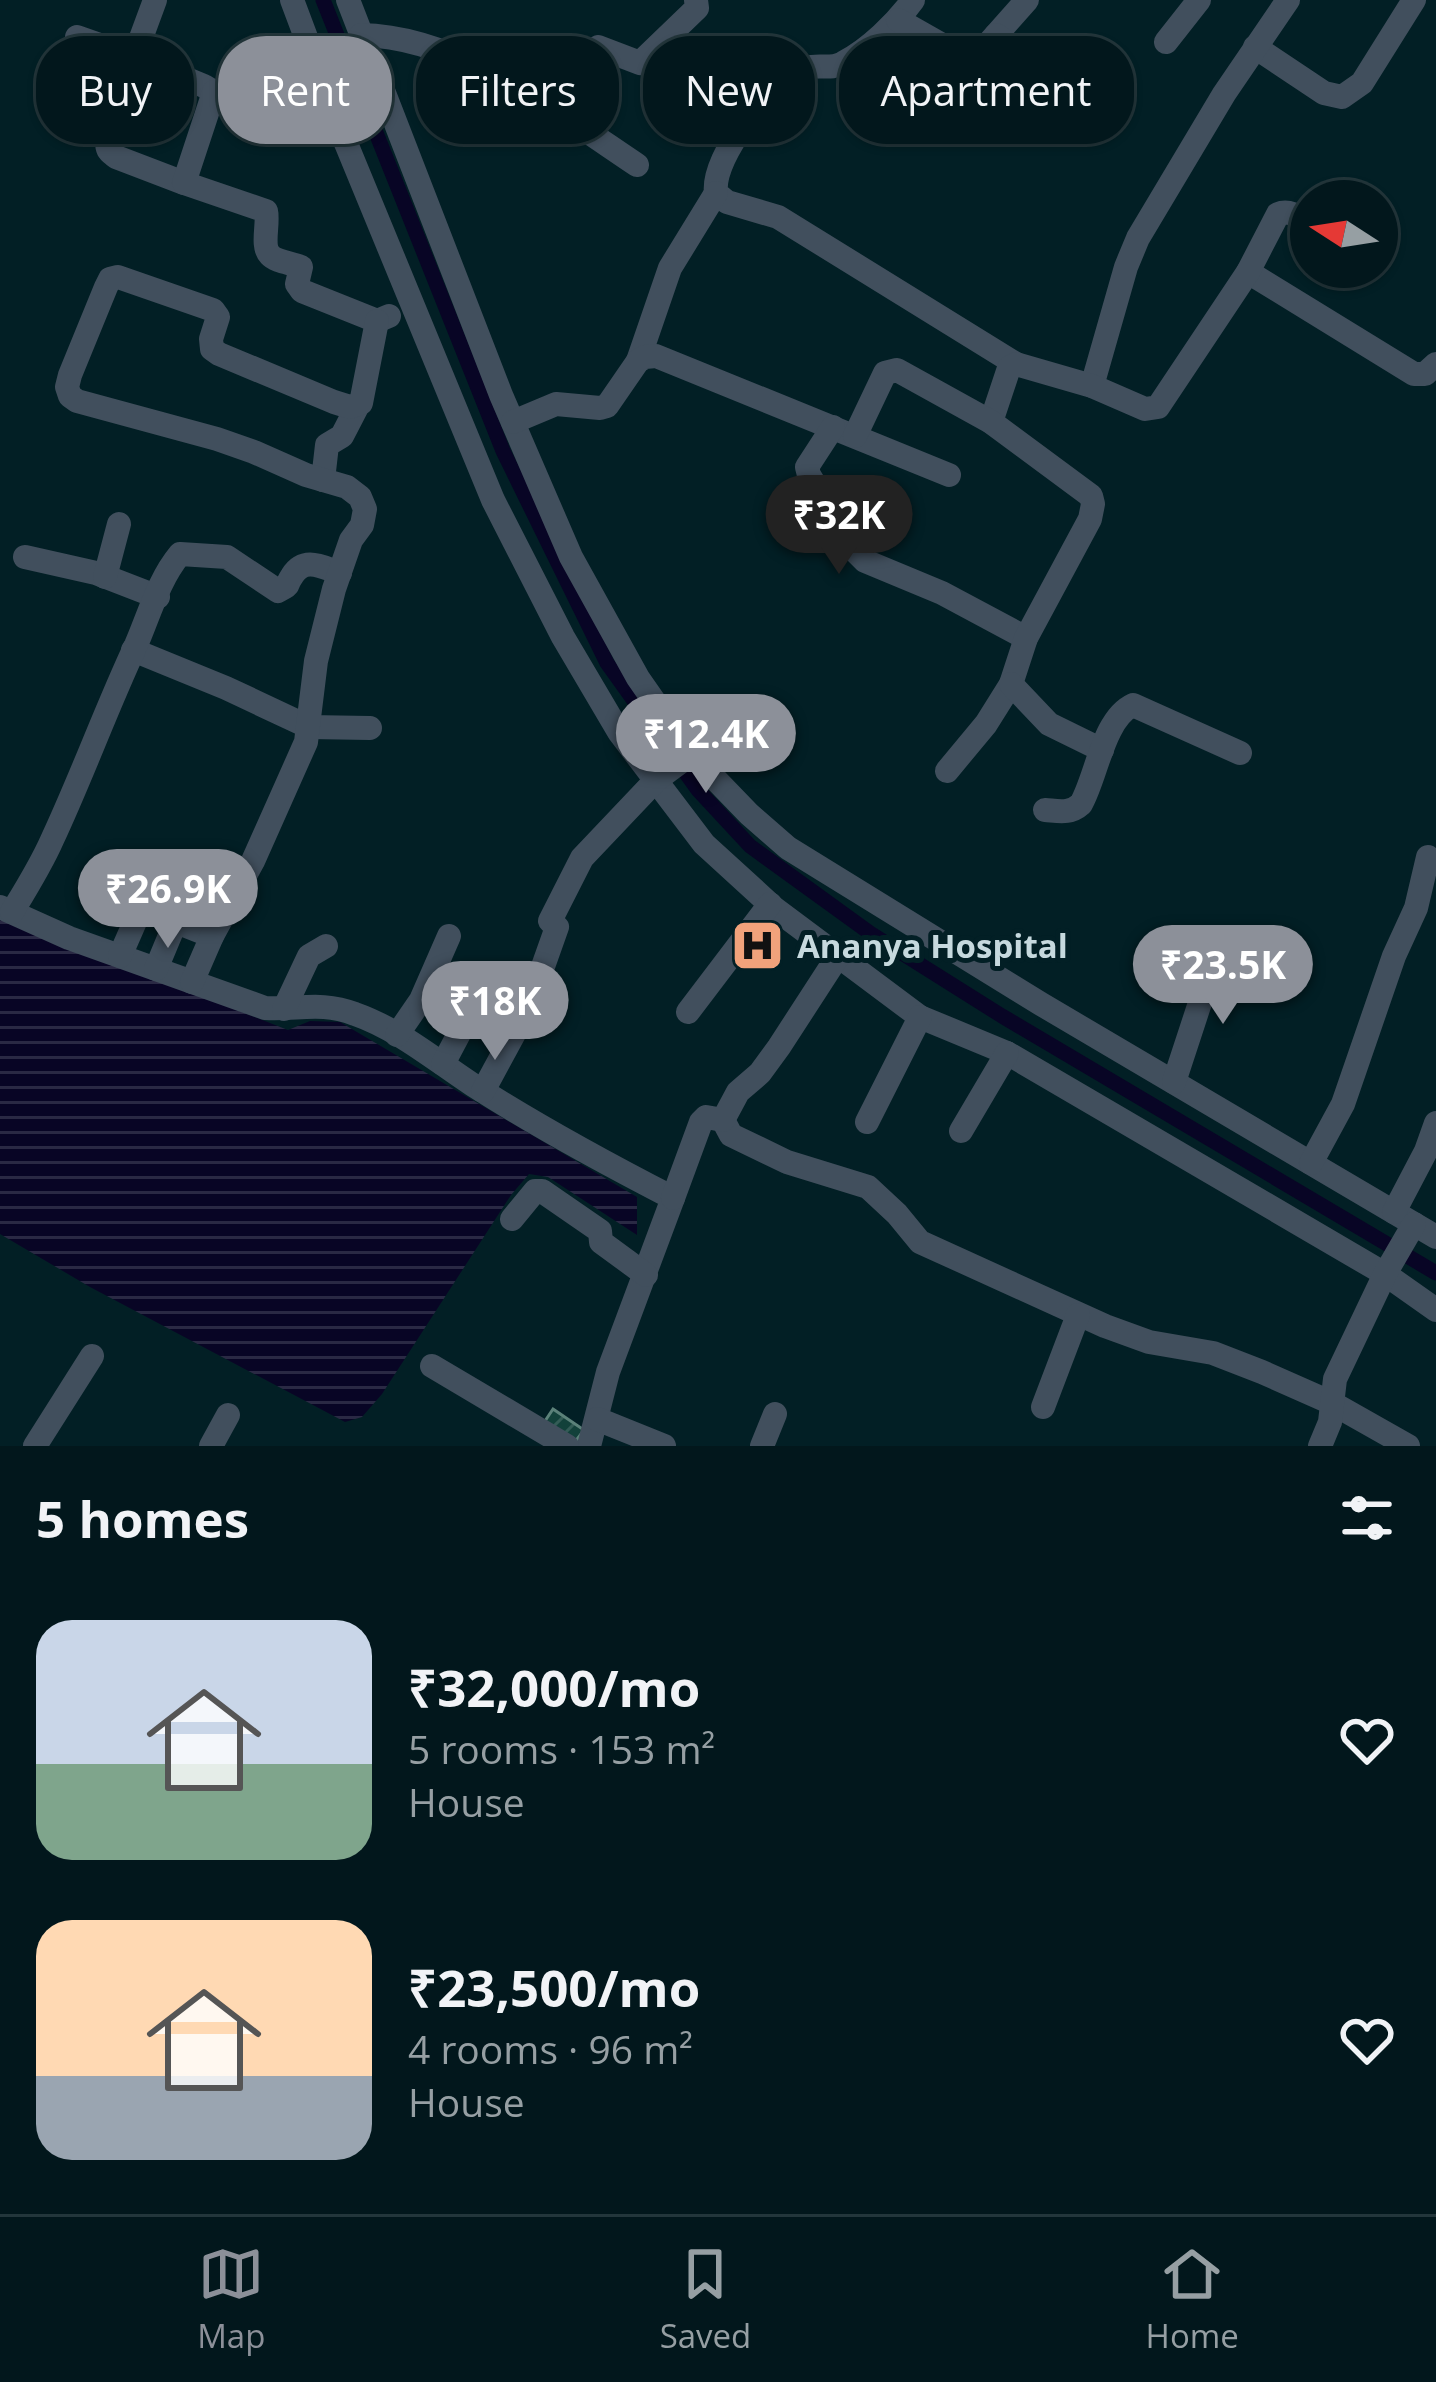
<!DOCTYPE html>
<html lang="en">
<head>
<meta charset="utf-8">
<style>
	:root { --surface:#02171c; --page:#102429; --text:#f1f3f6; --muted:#969fa3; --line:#23363b; --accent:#8c9099 }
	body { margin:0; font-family:"Open Sans",sans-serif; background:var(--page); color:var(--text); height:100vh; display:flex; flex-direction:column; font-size:45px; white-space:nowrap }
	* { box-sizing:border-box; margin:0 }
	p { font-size:39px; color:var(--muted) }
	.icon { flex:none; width:66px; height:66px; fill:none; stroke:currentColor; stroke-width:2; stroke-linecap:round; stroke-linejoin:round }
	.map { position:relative; height:1446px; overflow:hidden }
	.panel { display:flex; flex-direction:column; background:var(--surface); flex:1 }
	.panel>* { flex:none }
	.banner { position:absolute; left:36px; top:36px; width:1365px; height:108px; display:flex; gap:24px }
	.needle { width:78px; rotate:282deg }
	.fabs { position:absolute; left:1290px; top:180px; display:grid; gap:24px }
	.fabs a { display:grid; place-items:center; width:108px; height:108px; border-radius:50%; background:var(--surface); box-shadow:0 3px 9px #0004,0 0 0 3px var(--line); font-size:60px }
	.price { position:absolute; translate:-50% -102px; padding:0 27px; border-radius:42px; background:var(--accent); color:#fff; font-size:39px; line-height:78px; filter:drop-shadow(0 3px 6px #0008) }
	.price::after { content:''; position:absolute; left:50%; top:72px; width:36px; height:27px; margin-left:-18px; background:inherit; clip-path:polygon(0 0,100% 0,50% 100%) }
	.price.on { background:#222; color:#fff }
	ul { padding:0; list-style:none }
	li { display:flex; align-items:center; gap:36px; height:300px; padding:0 36px }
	li span { display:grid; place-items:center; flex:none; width:336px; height:240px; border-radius:36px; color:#555 }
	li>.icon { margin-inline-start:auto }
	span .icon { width:144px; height:144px; fill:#fffc; stroke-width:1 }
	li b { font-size:51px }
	h2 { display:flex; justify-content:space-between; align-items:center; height:144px; padding:0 36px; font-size:51px }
	.chip { padding:0 42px; border-radius:48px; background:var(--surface); box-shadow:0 3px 9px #0004,0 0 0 3px var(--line); font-size:42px; line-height:108px }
	.chip.on { background:var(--accent); color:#fff }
	.dock { display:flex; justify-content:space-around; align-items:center; height:168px; border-top:3px solid var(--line); background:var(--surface); font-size:33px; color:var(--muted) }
	.dock a { display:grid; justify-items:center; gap:6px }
	.dock .on { color:var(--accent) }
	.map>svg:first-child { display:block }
	.water { fill:url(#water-rules) }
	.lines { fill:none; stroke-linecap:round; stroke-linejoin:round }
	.canal { stroke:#080525; stroke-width:15 }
	.building { fill:url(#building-hatch); stroke:#5b8179; stroke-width:3 }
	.minor { stroke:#414f5d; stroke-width:24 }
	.labels { text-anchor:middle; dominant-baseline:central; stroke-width:10; stroke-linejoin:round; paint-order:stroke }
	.poi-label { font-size:33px; font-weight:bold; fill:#c6d9de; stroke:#021f25; text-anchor:start }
</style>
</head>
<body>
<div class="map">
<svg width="1436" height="1446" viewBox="0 0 1436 1446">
	<defs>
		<pattern id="water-rules" width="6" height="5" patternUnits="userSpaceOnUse" patternTransform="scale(3)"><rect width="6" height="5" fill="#080525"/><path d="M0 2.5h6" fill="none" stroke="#2a2944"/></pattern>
		<pattern id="building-hatch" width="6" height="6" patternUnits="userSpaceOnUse" patternTransform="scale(3)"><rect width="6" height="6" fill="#12413a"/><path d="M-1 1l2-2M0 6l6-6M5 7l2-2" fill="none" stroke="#335c56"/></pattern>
	</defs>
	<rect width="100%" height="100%" fill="#021f25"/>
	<polygon class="water" points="0,917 288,1030 310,1021 340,1022 637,1197 637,1235 548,1177 529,1174 511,1195 382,1394 362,1417 345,1422 90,1287 0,1234"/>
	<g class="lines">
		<polyline class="canal" points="323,0 503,451 607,663 698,790 750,846 870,933 1002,1016 1436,1273"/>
	</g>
	<g class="building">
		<polygon points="758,930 775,944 758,966 741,951"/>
		<polygon points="553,1409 584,1430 573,1445 543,1424"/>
	</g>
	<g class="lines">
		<g class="minor">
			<polyline points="155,0 134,57 204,86 242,109 343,136"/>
			<polyline points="292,0 343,136 493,500 563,637 619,732 704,844 774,908 920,1017 1007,1053 1385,1274 1436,1310"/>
			<polyline points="348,0 501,395 571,557 638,678 691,754 749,814 788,848 1041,1004 1436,1237"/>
			<path d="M 913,0 C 896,23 870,49 843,63 C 831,70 819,64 807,68 C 773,80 711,156 716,193 L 727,202 L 778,217 L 1016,364"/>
			<polyline points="898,20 972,62 1027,0"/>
			<path d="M 361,35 C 458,36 559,113 637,165"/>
			<polyline points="996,35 1092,100"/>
			<path d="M 77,37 L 134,57 C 127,76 106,123 107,141 C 107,151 109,151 116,157 L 184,183"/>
			<polyline points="1166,42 1199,0"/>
			<polyline points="1255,47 1324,93 1342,97 1362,83 1414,0"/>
			<path d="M 214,92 L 184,183 L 266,211 C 269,223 261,246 270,255 C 276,262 293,263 301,267 L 297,284 L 302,291 L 377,321 L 389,316"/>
			<polyline points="559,112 598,47 640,63 697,8 696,0"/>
			<polyline points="1248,272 1414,374 1425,374 1436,364"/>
			<polyline points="638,361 670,268 716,193"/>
			<polyline points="1092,386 1126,267 1138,238 1224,94 1288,0"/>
			<polyline points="513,422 556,404 600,408 607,406 638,361 645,357 656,356 949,475"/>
			<path d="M 991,422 L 1009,368 L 1016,364 L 1092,386 L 1145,409 L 1158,407 L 1248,272 L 1278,214 C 1290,209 1301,218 1311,224"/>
			<polyline points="833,427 807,467 809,475 854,550 865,561 942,593 1026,638"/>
			<polyline points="855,436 885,373 897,370 991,422 1091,496 1093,504 1090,519 1026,638 1011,684 986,724 947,771"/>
			<polyline points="323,480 327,445 342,436 357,407"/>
			<polyline points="25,557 96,573 158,597"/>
			<polyline points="105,577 119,524"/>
			<polyline points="133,650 226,688 309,727 370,728"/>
			<polyline points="1011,684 1049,724 1102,750"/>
			<path d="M 1045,810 C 1059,811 1070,814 1081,804 C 1097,776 1103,719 1133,705 L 1240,753"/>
			<path d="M 0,907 L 69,938 L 265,1008 C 298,1010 321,1001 355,1014 C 398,1029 435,1060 473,1085 C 537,1126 605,1163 673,1198 L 608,1372 L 589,1446"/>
			<path d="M 12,912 C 26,889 41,865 52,840 C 82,776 106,709 136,645 C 149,615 159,579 180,554 L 227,557 L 278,591 C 293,582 283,590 292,576 C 304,556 322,567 340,573"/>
			<polyline points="120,956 141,908 212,936"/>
			<polyline points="156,969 176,921"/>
			<polyline points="192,982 212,936 253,861 306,742 316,661 334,589 351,540 362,525 365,509 360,497 347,487 306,475 254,452 217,439 77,401 70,396 67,387 70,375 106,287 110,279 118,277 213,310 218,317 211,339 212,349 219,354 334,402 350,407 361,403 377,321"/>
			<polyline points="284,1009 309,956 326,946"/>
			<polyline points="688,1012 770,904"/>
			<polyline points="397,1035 421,1000 449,936"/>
			<polyline points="443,1064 461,1030"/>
			<polyline points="1174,1082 1216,954"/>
			<polyline points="483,1091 529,1006 557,927 550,921 582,858 656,780 691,754"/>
			<polyline points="723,1120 731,1135 787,1162 868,1187 897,1214 920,1242 1105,1326 1149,1342 1213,1353 1262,1372 1332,1403 1408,1446"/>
			<polyline points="867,1122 920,1017"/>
			<polyline points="961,1131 1007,1053"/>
			<polyline points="1311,1163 1343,1104 1394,956 1416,908 1428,857"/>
			<polyline points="673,1198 701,1122 706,1117 723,1120 738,1092 760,1073 779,1047 838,956"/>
			<polyline points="1394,1212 1426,1151 1436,1123"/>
			<polyline points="512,1219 535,1191 542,1191 600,1231 601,1242 646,1275"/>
			<polyline points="432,1366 567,1446"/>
			<polyline points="1043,1407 1078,1315"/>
			<polyline points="597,1419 664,1446"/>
			<polyline points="35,1446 92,1356"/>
			<polyline points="211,1446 228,1415"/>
			<polyline points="762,1446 775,1414"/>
			<polyline points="1320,1446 1330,1422 1335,1379 1385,1274 1414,1224"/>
		</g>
	</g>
	<defs>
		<symbol id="hospital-square" viewBox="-11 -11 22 22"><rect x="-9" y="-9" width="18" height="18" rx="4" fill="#f1a27b" stroke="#021f25"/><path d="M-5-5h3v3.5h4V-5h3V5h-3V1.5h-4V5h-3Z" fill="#111"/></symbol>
	</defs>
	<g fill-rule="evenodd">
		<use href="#hospital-square" x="728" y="916" width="59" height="59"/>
	</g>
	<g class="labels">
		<g class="poi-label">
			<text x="797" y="945">Ananya Hospital</text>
		</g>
	</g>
</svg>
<div class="fabs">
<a><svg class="needle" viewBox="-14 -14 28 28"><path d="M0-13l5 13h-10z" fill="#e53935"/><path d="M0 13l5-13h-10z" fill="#969fa3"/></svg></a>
</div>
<b class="price on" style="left:839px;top:577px">₹32K</b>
<b class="price" style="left:706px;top:796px">₹12.4K</b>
<b class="price" style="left:168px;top:951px">₹26.9K</b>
<b class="price" style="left:1223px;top:1027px">₹23.5K</b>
<b class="price" style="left:495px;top:1063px">₹18K</b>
<div class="banner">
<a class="chip">Buy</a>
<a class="chip on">Rent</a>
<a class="chip">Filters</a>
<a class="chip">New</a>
<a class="chip">Apartment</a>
</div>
</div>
<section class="panel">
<h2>5 homes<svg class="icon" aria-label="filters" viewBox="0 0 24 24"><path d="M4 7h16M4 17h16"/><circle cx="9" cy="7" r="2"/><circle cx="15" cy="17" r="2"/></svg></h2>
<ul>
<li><span style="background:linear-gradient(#c9d6e8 60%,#7fa58c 0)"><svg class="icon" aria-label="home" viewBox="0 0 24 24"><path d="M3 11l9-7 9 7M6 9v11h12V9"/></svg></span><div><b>₹32,000/mo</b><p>5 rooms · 153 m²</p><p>House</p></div><svg class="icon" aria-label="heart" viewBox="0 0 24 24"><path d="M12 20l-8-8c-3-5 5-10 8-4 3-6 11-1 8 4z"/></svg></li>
<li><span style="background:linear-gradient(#ffd9b3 65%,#9aa5b1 0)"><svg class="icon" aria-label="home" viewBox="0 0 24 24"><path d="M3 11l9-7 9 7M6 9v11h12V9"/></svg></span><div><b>₹23,500/mo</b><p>4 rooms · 96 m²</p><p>House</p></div><svg class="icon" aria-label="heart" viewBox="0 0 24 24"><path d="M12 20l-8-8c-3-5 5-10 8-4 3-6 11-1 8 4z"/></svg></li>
</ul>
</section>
<nav class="dock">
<a class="on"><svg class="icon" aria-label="map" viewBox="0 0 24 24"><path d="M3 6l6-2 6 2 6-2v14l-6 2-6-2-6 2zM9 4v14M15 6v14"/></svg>Map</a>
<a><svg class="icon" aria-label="saved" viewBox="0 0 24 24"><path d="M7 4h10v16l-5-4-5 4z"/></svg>Saved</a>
<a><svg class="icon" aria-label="home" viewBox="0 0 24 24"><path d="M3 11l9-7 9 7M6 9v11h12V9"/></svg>Home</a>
</nav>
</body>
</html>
